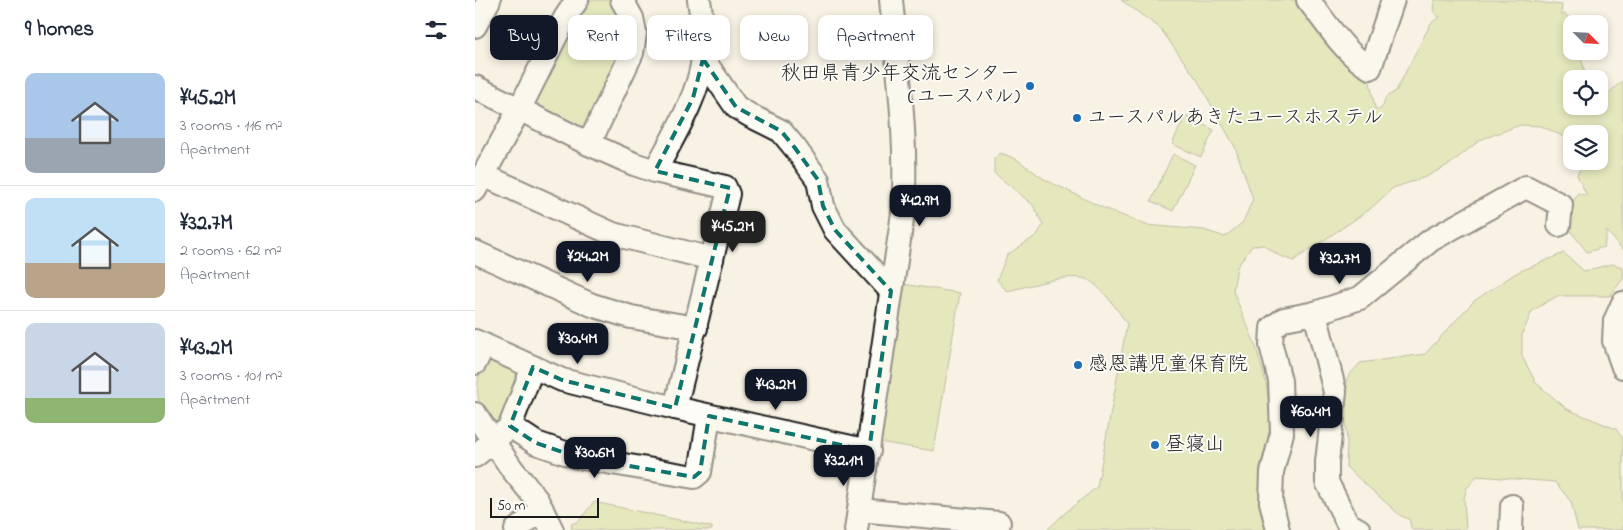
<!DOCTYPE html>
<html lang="en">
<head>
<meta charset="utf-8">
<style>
	:root { --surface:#fff; --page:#f2f2f3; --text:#1f2937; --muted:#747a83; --line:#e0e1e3; --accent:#111827 }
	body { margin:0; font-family:"Indie Flower","Klee One",sans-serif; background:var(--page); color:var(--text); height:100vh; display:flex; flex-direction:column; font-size:19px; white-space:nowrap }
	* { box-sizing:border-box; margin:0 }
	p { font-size:16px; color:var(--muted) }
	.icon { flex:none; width:28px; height:28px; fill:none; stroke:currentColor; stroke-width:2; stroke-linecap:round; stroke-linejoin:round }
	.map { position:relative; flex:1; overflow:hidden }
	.sheet { display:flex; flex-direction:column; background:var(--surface); width:475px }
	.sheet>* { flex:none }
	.hud { position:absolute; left:15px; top:15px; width:475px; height:45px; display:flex; gap:10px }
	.needle { width:32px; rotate:114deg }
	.buttons { position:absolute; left:1088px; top:15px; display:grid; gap:10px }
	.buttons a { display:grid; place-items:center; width:45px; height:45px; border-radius:10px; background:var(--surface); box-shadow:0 2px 8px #0003; font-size:25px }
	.scale { position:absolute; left:15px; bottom:12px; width:109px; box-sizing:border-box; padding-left:5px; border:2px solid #1c1c1c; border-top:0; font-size:14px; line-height:18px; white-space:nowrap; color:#1c1c1c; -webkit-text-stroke:4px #fdfcf7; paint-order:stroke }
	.price { position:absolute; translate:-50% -42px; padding:0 11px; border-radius:10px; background:var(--accent); color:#fff; font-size:16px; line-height:32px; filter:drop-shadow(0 1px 2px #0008) }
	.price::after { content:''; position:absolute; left:50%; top:30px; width:15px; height:11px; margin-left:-8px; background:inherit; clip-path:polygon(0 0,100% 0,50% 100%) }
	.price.active { background:#222; color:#fff }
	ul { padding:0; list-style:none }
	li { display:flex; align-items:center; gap:15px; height:125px; padding:0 25px }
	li+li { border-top:1px solid var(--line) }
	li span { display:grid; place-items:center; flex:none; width:140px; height:100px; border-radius:10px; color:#555 }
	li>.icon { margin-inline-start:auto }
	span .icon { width:60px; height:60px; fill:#fffc; stroke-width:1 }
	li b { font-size:21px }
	h2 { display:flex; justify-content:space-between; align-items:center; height:60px; padding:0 25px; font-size:21px }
	.pill { padding:0 18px; border-radius:10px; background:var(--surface); box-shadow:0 2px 8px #0003; font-size:18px; line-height:45px }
	.pill.active { background:var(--accent); color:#fff }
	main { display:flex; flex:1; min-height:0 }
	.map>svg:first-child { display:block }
	.green { fill:#cedb8f; stroke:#757c56 }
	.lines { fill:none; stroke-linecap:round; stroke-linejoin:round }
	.minor-casing { stroke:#1c1c1c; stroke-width:26 }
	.minor { stroke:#fdfcf7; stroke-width:22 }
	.marked { fill:none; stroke:#0f766e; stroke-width:4; stroke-dasharray:10 6; stroke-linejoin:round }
	.poi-dot { fill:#1f6fb2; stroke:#fdfcf7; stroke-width:2 }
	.labels { text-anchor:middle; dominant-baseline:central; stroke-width:4; stroke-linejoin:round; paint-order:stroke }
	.poi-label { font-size:20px; fill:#1c1c1c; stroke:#fdfcf7; text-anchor:start }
</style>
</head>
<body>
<main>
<section class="sheet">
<h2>9 homes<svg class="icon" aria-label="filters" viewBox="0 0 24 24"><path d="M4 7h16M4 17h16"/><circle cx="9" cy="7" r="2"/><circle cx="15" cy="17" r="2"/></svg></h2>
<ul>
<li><span style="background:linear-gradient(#a9c7e8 65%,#9aa5b1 0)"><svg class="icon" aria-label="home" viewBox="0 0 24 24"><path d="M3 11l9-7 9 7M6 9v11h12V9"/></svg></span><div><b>¥45.2M</b><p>3 rooms · 116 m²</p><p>Apartment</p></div></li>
<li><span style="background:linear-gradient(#bfe0f5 65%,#b9a48a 0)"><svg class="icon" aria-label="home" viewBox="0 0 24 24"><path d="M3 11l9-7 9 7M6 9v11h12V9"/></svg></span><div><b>¥32.7M</b><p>2 rooms · 62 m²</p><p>Apartment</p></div></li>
<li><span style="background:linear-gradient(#c9d6e8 75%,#8fb573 0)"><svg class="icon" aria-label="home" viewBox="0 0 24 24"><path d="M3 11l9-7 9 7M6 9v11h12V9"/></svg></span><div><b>¥43.2M</b><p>3 rooms · 101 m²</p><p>Apartment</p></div></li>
</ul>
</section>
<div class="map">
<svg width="1148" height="530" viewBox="0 0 1148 530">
	<rect width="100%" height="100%" fill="#f8f2e4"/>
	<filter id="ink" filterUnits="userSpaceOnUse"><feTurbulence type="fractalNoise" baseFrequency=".02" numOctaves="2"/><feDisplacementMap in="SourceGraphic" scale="10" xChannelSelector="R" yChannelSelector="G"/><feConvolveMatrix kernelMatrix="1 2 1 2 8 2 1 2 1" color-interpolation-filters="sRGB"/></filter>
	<g filter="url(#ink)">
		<g class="green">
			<polygon points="112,0 137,0 149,18 151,44 111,128 101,131 60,112 57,101"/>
			<path d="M 646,0 L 822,0 L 894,77 L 900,108 L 904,110 L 908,106 L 911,97 L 921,91 L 956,23 L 965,17 L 961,15 L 958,10 L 959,0 L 1047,0 L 1087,5 L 1086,14 L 1090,14 L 1100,24 L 1096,24 L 1096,51 L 1105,51 L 1111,79 L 1096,79 L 1096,106 L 1124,106 L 1124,90 L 1134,93 L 1148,80 L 1148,250 L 1132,231 L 1129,247 L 1112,252 L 1088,221 L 1103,193 L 1112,196 L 1102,175 L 1109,161 L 1124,161 L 1124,134 L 1096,134 L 1096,140 L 1066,126 L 1045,125 L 1005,140 L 975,164 L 951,177 L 918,188 L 894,210 L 818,261 L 803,255 L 789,245 L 777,246 L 762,267 L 758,291 L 780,344 L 791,383 L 797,423 L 785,467 L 787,498 L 795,530 L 572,530 L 591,512 L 622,487 L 652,324 C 644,312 625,284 611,279 C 591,273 553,287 532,291 L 522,280 L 532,255 L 562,235 L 568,225 L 558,205 L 519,173 L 519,159 L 526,153 L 541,159 L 569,179 L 626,207 L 671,225 L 729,230 L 750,237 L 768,222 L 778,199 L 760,147 L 723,81 L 685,28 Z"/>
			<polygon points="710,116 739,130 726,157 697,144"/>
			<polygon points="698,154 720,165 698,211 676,201"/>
			<polygon points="1089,253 1109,271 1137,264 1148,267 1148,279 1135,296 1082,296 1057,311 1047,335 1047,356 1061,383 1092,409 1141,429 1148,439 1148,530 1103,530 1096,502 1080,482 1002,476 992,488 989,498 991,530 937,530 934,519 926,516 871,467 872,441 869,403 872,378 885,363 950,354 999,301 1041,273"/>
			<polygon points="428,284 485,293 459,451 403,442"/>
			<path d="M 20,360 L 40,368 L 43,378 L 25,419 L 17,424 C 0,403 0,390 7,363 Z"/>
			<polygon points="119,502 237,527 237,530 97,530 96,524 103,522"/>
		</g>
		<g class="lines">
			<defs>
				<g id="minor">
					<path d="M 833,0 C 851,22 870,54 895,68 L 918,0"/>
					<polyline points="0,26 14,0"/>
					<polyline points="228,59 261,107 276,116 306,131 320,148 343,180 348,206 360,230 416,291"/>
					<polyline points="0,87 114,144 159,164 180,171 250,187 253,194 200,408"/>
					<polyline points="114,144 157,53 160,33 157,18 147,0"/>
					<path d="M 180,171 C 198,137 224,96 228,58 C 230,38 227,19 224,0"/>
					<polyline points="8,175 138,234 237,259"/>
					<polyline points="0,190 44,110 90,18 102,0"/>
					<polyline points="0,252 117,305 156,317 221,328"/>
					<polyline points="1148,303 1140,321 1139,341 1148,367"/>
					<polyline points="840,313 860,392 852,462 852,482 873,524 884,530"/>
					<polyline points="0,341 87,380 200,408 394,451"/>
					<polyline points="0,363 9,345"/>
					<polyline points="58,367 35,426 61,443 102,457 219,477 225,472 234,416"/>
					<polyline points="0,414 37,469 62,500 77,530"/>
					<polyline points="0,456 30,431"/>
					<polyline points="384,510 524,523"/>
					<polyline points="41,530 67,509"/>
					<path d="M 381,530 L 428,213 C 433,141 423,71 416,0"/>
					<polyline points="803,530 796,502 797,472 807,433 805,381 796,345 797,328 809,319 840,313 885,298 956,240 1051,187 1086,205 1084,225"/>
					<polyline points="1036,530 1037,506"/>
				</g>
			</defs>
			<use href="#minor" class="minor-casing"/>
			<use href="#minor" class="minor"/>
		</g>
	</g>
	<path d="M0 0H1148V530H0ZM 228,59 L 261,107 L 306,131 L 320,148 L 343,180 L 348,206 L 360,230 L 416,291 L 394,451 L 234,416 L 225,472 L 219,477 L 102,457 L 61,443 L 35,426 L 58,367 L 87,380 L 200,408 L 255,188 L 180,171 L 218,98 Z" fill="#f8f2e4" fill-opacity=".55" fill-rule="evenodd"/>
	<path class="marked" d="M 228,59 L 261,107 L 306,131 L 320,148 L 343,180 L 348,206 L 360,230 L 416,291 L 394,451 L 234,416 L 225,472 L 219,477 L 102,457 L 61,443 L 35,426 L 58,367 L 87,380 L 200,408 L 255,188 L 180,171 L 218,98 Z"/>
	<g class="poi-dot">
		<circle cx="555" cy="86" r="5"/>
		<circle cx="602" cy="118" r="5"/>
		<circle cx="603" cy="365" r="5"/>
		<circle cx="680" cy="445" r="5"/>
	</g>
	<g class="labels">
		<g class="poi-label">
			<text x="545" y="74" text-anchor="end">秋田県青少年交流センター<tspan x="545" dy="23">(ユースパル)</tspan></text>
			<text x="612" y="118">ユースパルあきたユースホステル</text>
			<text x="613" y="365">感恩講児童保育院</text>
			<text x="690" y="445">昼寝山</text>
		</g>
	</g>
</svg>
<div class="buttons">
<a><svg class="needle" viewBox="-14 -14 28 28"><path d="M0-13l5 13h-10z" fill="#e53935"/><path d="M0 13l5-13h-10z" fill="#747a83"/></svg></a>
<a><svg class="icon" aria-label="locate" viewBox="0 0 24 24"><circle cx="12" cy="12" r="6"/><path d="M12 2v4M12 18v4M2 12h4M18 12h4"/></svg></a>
<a><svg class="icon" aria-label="layers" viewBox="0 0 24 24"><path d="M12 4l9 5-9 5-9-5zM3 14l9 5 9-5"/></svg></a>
</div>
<div class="scale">50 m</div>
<b class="price" style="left:445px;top:227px">¥42.9M</b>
<b class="price active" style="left:258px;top:253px">¥45.2M</b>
<b class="price" style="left:113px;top:283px">¥24.2M</b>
<b class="price" style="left:865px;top:285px">¥32.7M</b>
<b class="price" style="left:103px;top:365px">¥30.4M</b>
<b class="price" style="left:301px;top:411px">¥43.2M</b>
<b class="price" style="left:836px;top:438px">¥60.4M</b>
<b class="price" style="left:120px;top:479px">¥30.6M</b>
<b class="price" style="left:369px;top:487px">¥32.1M</b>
<div class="hud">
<a class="pill active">Buy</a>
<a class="pill">Rent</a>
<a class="pill">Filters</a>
<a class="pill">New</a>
<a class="pill">Apartment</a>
</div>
</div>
</main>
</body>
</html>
